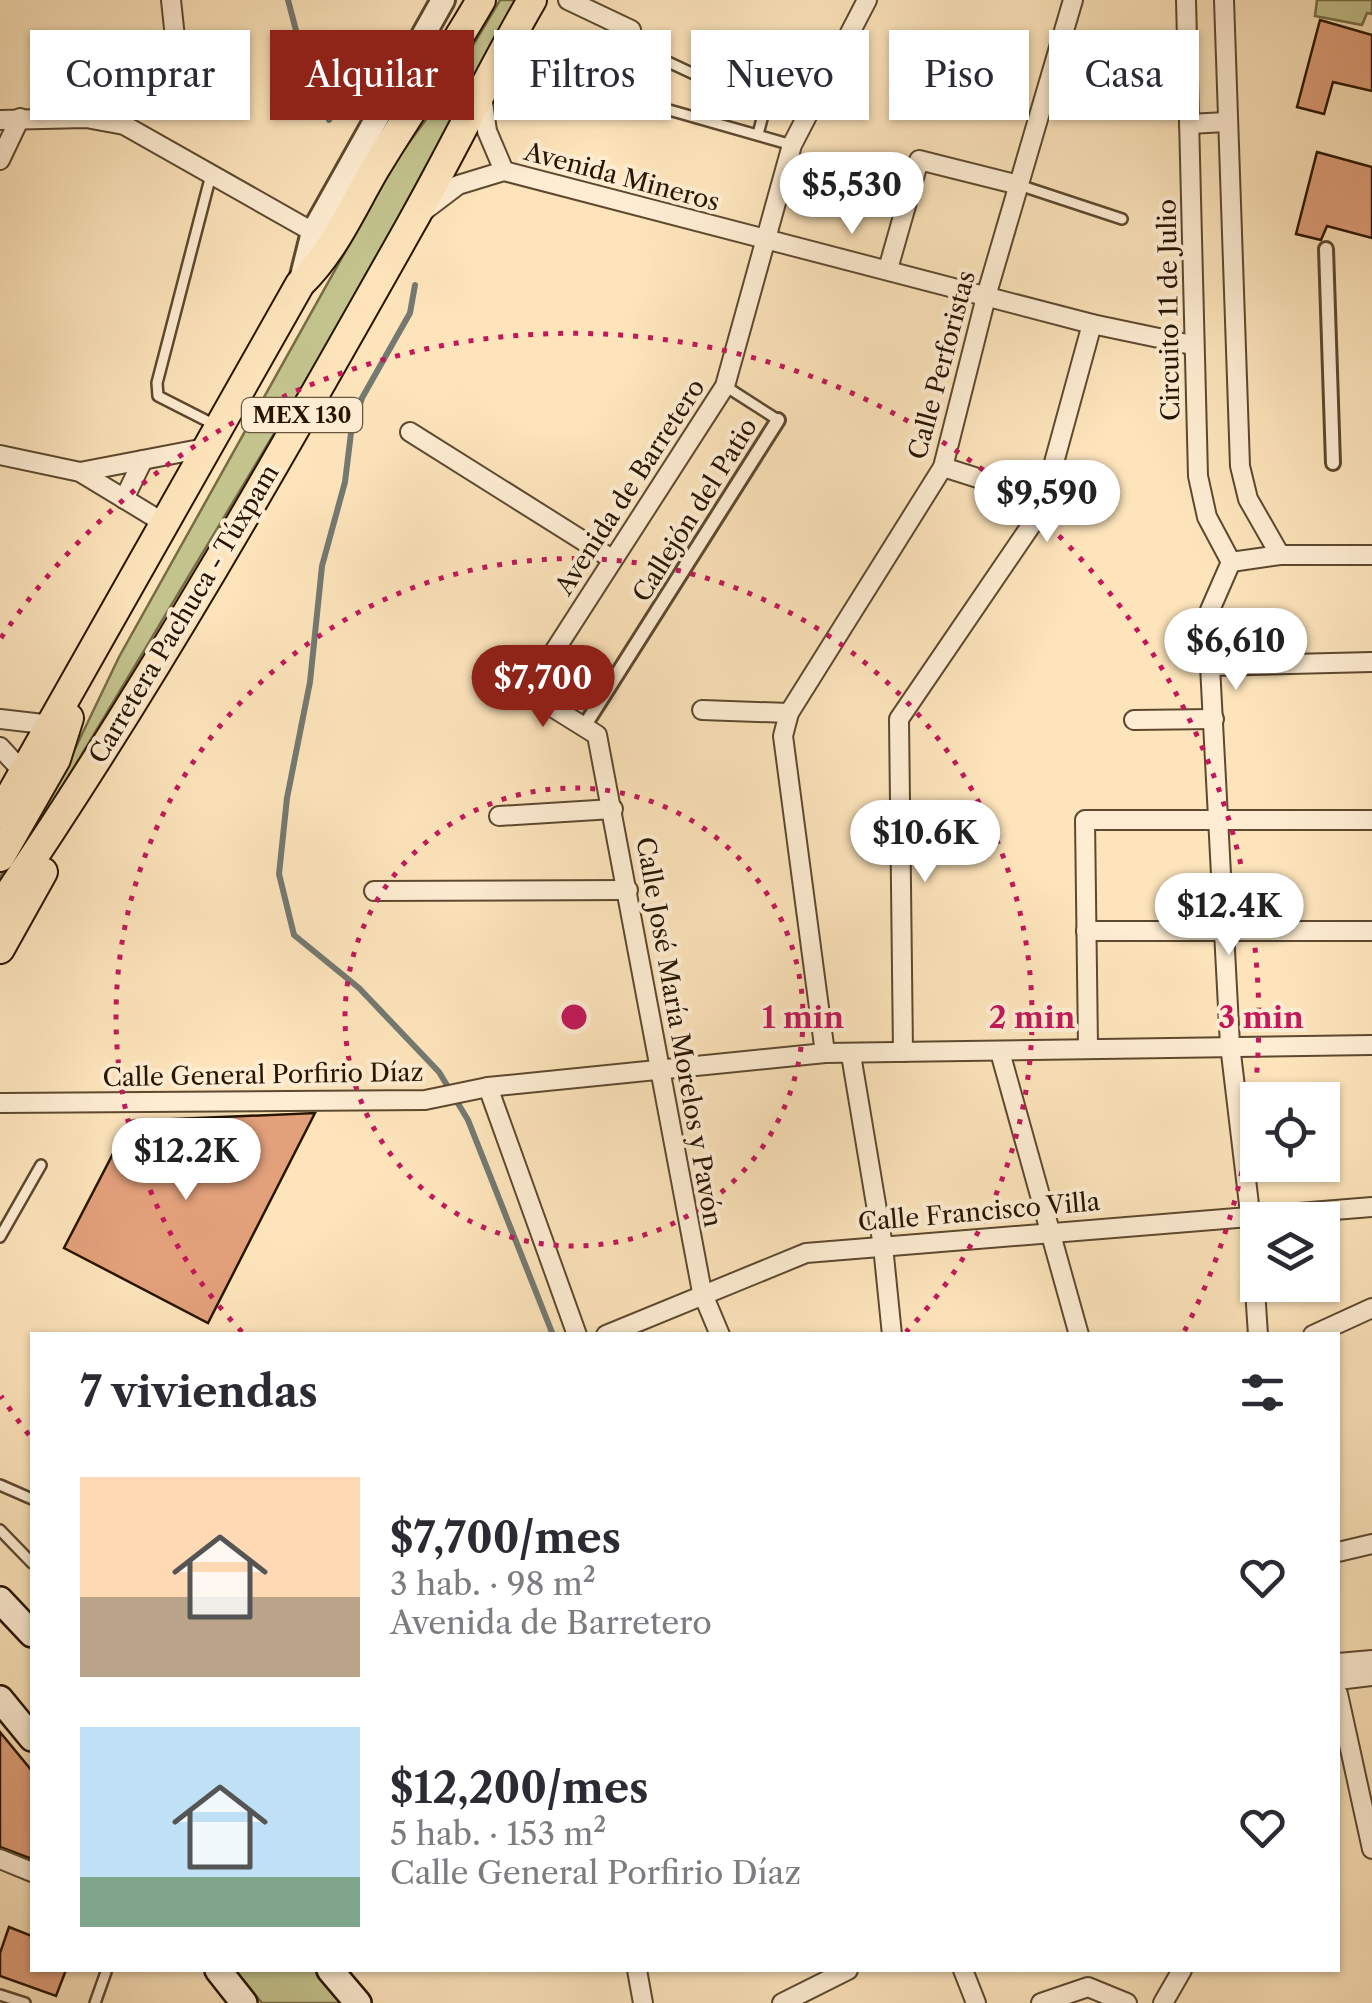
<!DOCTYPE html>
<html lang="es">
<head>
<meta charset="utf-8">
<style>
	:root { --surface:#fff; --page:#f2f2f3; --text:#2b2b33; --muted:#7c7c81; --accent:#8f2418 }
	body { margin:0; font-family:"Libre Caslon Text",serif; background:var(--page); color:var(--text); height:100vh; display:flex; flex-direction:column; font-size:38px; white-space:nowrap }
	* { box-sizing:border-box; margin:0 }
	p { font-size:32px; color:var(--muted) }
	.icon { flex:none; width:55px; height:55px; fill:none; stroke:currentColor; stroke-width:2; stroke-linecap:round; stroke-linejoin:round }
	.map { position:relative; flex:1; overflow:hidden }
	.side { position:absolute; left:30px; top:1332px; width:1310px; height:640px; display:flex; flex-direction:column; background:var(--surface); border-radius:0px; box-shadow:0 2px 8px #0004 }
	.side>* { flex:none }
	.top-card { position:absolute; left:30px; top:30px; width:1312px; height:90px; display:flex; gap:20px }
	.fabs { position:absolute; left:1240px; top:1082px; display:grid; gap:20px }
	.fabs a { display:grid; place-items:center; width:100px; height:100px; border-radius:0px; background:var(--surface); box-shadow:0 2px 8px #0004; font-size:50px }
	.price { position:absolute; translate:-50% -85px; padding:0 22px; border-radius:35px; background:#fff; color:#222; font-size:32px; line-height:65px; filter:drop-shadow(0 2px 5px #0008) }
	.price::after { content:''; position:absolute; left:50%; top:60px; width:30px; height:22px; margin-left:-15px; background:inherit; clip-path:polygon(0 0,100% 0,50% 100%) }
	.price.active { background:var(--accent); color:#fff }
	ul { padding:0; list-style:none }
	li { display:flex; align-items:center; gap:30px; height:250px; padding:0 50px }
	li span { display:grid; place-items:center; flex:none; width:280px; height:200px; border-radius:0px; color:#555 }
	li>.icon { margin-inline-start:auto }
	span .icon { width:120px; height:120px; fill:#fffc; stroke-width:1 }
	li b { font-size:42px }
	h2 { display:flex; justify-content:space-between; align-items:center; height:120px; padding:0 50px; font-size:42px }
	.chip { padding:0 35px; border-radius:0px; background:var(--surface); box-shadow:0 2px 8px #0004; font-size:35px; line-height:90px }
	.chip.active { background:var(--accent); color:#fff }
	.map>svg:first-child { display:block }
	.green { fill:#c3c38d; stroke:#766c46; stroke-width:2.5 }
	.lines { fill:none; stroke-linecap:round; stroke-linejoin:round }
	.stream { stroke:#747971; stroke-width:6 }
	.building { fill:#e2a07b; stroke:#281500; stroke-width:2.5 }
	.service-casing { stroke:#5d492f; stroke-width:14 }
	.pedestrian-casing { stroke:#5d492f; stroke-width:18 }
	.minor-casing { stroke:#5d492f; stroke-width:22 }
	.tertiary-casing { stroke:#5d492f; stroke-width:28 }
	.secondary-casing { stroke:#281500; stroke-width:30 }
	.primary-casing { stroke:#281500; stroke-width:32 }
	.service { stroke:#feedd3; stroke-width:9 }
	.pedestrian { stroke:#feedd3; stroke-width:12 }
	.minor { stroke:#feedd3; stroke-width:18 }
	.tertiary { stroke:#feedd3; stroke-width:22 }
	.secondary { stroke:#feedd3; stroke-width:25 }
	.primary { stroke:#fde4bb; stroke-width:28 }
	.ring { fill:none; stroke:#c2185b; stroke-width:5; stroke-dasharray:5 10 }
	.labels { text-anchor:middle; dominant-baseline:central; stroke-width:8; stroke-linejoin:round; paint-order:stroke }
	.shield { fill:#feedd3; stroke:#68563f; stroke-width:2.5 }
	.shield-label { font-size:22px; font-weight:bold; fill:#281500 }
	.street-label { font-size:25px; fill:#281500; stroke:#feedd3 }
	.centre { fill:#c2185b; stroke:#feedd3; stroke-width:5 }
	.ring-label { font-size:30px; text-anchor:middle; font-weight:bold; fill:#c2185b; stroke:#feedd3; stroke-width:8; stroke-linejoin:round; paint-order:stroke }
</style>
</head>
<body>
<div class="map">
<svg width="1372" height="2003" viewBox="0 0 1372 2003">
	<rect width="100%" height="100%" fill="#fde4bb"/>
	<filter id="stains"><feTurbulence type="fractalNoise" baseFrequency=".002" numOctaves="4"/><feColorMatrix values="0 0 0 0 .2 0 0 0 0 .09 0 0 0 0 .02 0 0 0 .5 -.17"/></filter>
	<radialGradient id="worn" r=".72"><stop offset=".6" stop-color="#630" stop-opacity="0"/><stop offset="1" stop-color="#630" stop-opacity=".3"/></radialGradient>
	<g class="green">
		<polygon points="500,0 520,0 350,307 0,891 0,877 73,753 119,657 397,159 441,99"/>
		<polygon points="1317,0 1372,0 1372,14 1367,13 1362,25 1315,16"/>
		<polygon points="235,1970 319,1970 347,2003 262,2003"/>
	</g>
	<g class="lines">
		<g class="stream">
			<polyline points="288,0 306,68 329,120"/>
			<polyline points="415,285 410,313 362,398 351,433 345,482 322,566 310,682 287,798 279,874 294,935 359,988 439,1072 468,1120 553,1335"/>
		</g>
	</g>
	<g class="building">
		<polygon points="1320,20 1372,35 1372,91 1333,82 1324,114 1297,107"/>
		<polygon points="1317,152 1372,167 1372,238 1327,226 1321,240 1296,234"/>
		<polygon points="315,1113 208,1323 64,1248 130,1121"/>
		<polygon points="0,1732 32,1771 32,1859 0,1847"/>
		<polygon points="9,1927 32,1936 32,1970 66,1970 56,1996 0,1976 0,1953"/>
	</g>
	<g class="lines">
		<defs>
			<g id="service">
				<polyline points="758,134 763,115 760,105 666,61 659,64 646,94 655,106 792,145"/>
				<polyline points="211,175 157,383 158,396 217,426"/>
				<polyline points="1019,185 1122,219"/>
				<polyline points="725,386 778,420"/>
				<polyline points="0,1237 41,1165"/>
				<polyline points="0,1485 32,1499"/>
				<polyline points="0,1530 32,1563"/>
				<polyline points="0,1995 25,2003"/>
				<polyline points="95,2003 106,1972"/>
			</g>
			<g id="pedestrian">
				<polyline points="1326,249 1333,463"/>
				<polyline points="585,725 778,420"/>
			</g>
			<g id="minor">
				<polyline points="171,0 176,47"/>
				<polyline points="568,0 631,30"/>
				<polyline points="1186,0 1198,476 1207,517 1231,562"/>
				<polyline points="1224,0 1240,466 1248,499 1280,555"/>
				<polyline points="482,95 487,131 504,171"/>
				<polyline points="0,120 86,118 124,125 313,232"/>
				<polyline points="1189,124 1226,122"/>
				<polyline points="0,160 20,118"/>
				<polyline points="425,210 458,185 504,171 1092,324 1192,345"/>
				<polyline points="888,269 919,160 1019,185"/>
				<polyline points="410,432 612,559"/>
				<polyline points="0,455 80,472 164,523"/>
				<polyline points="943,467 1044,499"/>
				<polyline points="80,472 205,448"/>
				<polyline points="124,499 143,460"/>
				<polyline points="1231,562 1210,610 1210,666 1230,1045 1250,1213 1258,1335"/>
				<polyline points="1231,562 1280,555 1372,555"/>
				<polyline points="1210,666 1372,662"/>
				<polyline points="702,710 789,713"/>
				<polyline points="0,719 52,725"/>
				<polyline points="1134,720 1214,719"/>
				<polyline points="0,747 24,773"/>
				<polyline points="499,816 613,809"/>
				<polyline points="374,891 628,890"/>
				<polyline points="1086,931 1372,931"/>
				<polyline points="1088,1047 1085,820 1372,820"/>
				<polyline points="903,1052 899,719 1032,524 1044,499 1092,324"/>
				<polyline points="1000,1052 1079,1335"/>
				<polyline points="825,1053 783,736 789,713 943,467 987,293 1073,0"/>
				<polyline points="851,1055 883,1246 892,1335"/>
				<polyline points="488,1087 577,1335"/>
				<polyline points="0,1103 425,1100 488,1087 825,1053 1372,1045"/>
				<polyline points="606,1335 806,1253 1372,1207"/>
				<polyline points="720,1335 702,1292 597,735 528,692 725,386 792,145 867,0"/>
				<polyline points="1313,1335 1372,1308"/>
				<polyline points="1338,1552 1372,1544"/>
				<polyline points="1338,1663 1372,1660"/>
				<polyline points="1338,1680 1372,1676"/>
				<polyline points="1338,1694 1372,1849"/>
				<polyline points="0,1859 32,1872"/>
				<polyline points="637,1970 643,2003"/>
				<polyline points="963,1970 976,2003"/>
				<polyline points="782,2003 848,1970"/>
				<polyline points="1041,2003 1088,1987 1127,2003"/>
				<polyline points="1163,2003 1182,1970"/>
			</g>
			<polyline id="tertiary" points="300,284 313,232 443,0"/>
			<g id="secondary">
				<polyline points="0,1600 32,1634"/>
				<polyline points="0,1699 32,1738"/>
				<polyline points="218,1970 244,2003"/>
				<polyline points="330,1970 358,2003"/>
			</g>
			<g id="primary">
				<path d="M 0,814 L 300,284 C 334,251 351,210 375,169 C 409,112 448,58 481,0"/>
				<polyline points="0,857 56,759 69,718"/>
				<path d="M 0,907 C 149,688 280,457 410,226 C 452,152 489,74 532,0"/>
				<polyline points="0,949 43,872"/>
			</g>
		</defs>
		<use href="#service" class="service-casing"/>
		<use href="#pedestrian" class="pedestrian-casing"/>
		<use href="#minor" class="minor-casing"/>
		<use href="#tertiary" class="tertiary-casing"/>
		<use href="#secondary" class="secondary-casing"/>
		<use href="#primary" class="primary-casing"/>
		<use href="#service" class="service"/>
		<use href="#pedestrian" class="pedestrian"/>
		<use href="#minor" class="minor"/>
		<use href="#tertiary" class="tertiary"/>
		<use href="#secondary" class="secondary"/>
		<use href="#primary" class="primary"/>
	</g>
	<g class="ring">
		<circle cx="574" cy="1017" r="229"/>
		<path d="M242 1332A458 458 0 1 1 906 1332"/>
		<path d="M29 1435A687 687 0 0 1 1 1396M1 638A687 687 0 0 1 1183 1334"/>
	</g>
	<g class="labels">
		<rect class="shield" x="242" y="398" width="120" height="34" rx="8"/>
		<g class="shield-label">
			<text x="302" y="415">MEX 130</text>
		</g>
		<g class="street-label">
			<text transform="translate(622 177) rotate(15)">Avenida Mineros</text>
			<text transform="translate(1169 310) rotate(-91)">Circuito 11 de Julio</text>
			<text transform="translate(942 365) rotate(-75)">Calle Perforistas</text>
			<text transform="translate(630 487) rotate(-57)">Avenida de Barretero</text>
			<text transform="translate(695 510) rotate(-58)">Callejón del Patio</text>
			<text transform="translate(184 614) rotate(-59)">Carretera Pachuca - Túxpam</text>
			<text transform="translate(679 1032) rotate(80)">Calle José María Morelos y Pavón</text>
			<text transform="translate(263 1075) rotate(-1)">Calle General Porfirio Díaz</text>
			<text transform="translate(979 1212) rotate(-5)">Calle Francisco Villa</text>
		</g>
	</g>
	<circle cx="574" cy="1017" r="15" class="centre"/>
	<g class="ring-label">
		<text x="803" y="1028">1 min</text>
		<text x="1032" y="1028">2 min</text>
		<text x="1261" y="1028">3 min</text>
	</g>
	<rect width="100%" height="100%" filter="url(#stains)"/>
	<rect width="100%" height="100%" fill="url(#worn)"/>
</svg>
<div class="fabs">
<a><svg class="icon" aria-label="locate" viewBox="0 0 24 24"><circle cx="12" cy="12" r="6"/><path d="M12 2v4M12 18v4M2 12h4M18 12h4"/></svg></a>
<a><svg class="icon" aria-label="layers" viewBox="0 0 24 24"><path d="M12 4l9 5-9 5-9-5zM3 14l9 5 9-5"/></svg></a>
</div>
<b class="price" style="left:852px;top:237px">$5,530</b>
<b class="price" style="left:1047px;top:545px">$9,590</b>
<b class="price" style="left:1236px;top:693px">$6,610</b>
<b class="price active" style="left:543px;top:730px">$7,700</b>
<b class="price" style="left:925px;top:885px">$10.6K</b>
<b class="price" style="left:1229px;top:958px">$12.4K</b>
<b class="price" style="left:186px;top:1203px">$12.2K</b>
<div class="top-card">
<a class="chip">Comprar</a>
<a class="chip active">Alquilar</a>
<a class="chip">Filtros</a>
<a class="chip">Nuevo</a>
<a class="chip">Piso</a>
<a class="chip">Casa</a>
</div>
<section class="side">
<h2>7 viviendas<svg class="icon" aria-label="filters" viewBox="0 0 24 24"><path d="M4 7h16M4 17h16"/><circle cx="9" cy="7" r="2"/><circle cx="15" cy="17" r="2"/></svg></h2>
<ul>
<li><span style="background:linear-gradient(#ffd9b3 60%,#b9a48a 0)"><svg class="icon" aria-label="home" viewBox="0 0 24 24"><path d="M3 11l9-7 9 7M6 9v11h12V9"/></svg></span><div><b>$7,700/mes</b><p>3 hab. · 98 m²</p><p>Avenida de Barretero</p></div><svg class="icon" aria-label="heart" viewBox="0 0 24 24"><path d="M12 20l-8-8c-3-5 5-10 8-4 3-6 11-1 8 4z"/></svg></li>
<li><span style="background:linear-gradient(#bfe0f5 75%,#7fa58c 0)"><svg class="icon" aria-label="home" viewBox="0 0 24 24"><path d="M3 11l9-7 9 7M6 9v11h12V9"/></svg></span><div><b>$12,200/mes</b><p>5 hab. · 153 m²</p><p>Calle General Porfirio Díaz</p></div><svg class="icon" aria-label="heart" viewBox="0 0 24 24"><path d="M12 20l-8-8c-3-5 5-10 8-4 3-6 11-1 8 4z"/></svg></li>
</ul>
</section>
</div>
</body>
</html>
